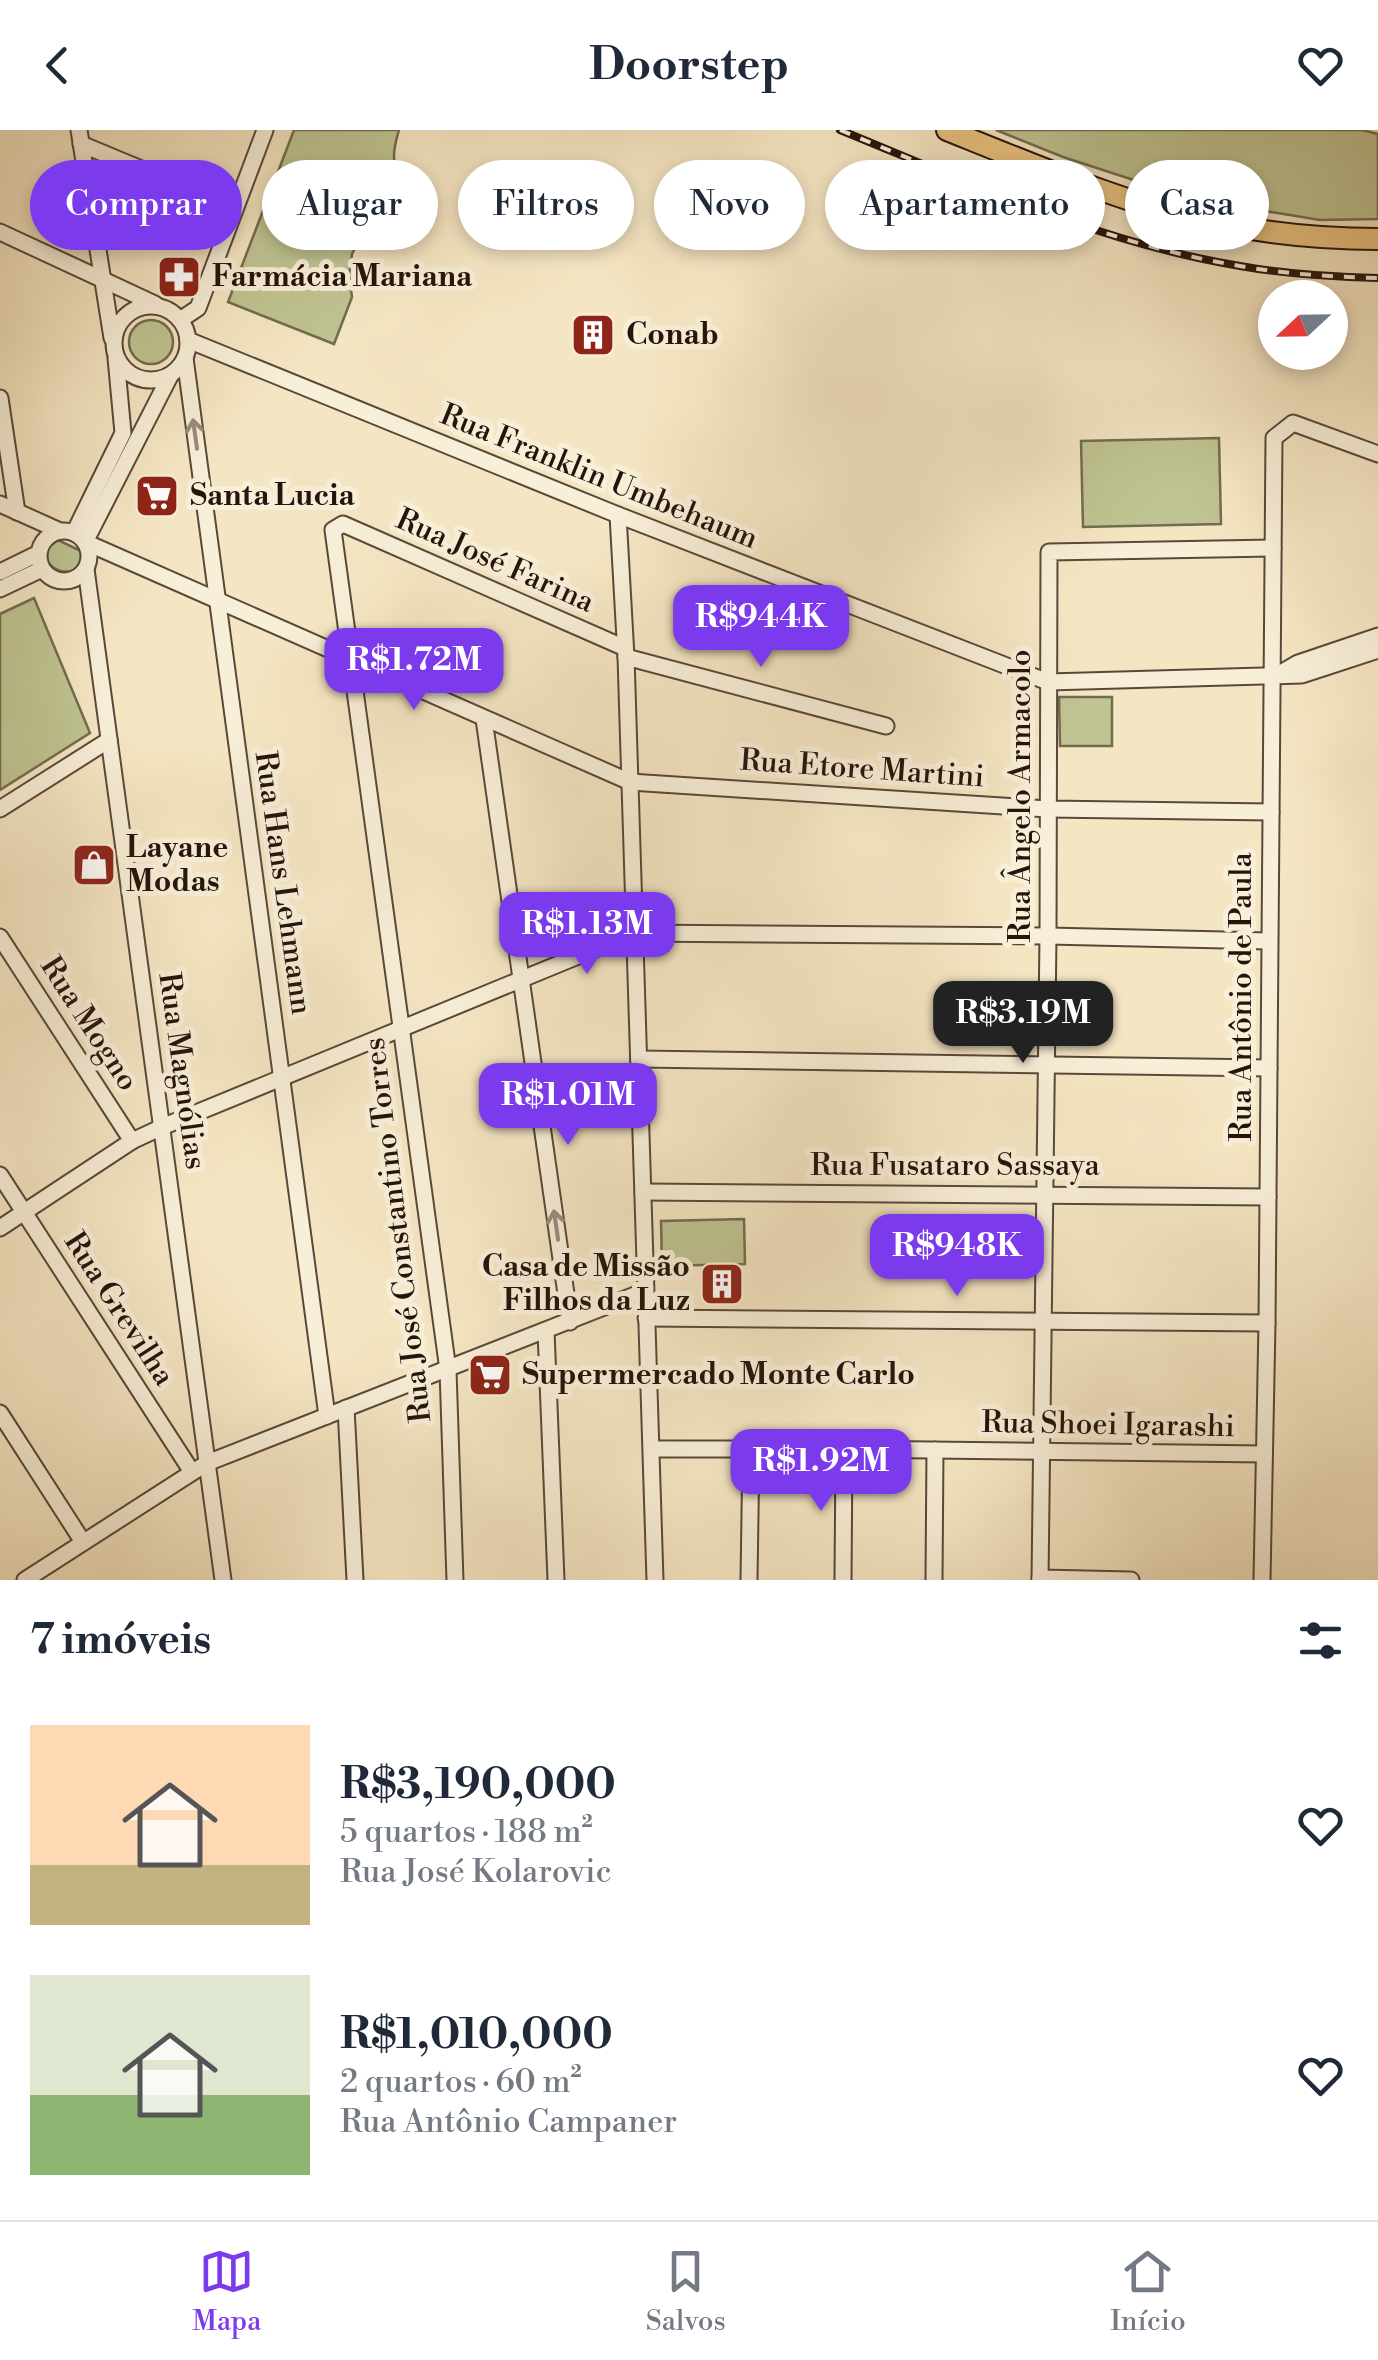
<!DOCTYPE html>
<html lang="pt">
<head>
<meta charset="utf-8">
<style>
	:root { --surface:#fff; --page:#f2f2f3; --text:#1f2937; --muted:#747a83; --line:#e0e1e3; --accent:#7c3aed }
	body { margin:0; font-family:"Libre Bodoni",serif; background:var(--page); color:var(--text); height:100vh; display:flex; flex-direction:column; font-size:38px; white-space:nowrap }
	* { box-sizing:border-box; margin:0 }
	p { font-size:32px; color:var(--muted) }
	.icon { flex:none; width:55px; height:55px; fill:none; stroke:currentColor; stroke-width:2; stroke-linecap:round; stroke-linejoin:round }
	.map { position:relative; height:1450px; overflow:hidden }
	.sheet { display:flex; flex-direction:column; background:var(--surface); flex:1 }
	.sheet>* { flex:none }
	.top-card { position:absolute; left:30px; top:30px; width:1320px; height:90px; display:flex; gap:20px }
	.needle { width:65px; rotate:248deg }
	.tools { position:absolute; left:1258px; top:150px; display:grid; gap:20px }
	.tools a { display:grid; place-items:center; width:90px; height:90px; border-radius:50%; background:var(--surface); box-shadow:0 5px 15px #0003; font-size:50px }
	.price { position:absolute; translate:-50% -85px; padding:0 22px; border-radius:20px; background:var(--accent); color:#fff; font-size:32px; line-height:65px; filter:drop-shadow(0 2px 5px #0008) }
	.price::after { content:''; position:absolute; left:50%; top:60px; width:30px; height:22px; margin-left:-15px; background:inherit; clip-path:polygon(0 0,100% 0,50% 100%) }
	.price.current { background:#222; color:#fff }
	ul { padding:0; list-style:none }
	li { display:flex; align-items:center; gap:30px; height:250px; padding:0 30px }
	li span { display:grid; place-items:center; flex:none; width:280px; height:200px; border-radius:0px; color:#555 }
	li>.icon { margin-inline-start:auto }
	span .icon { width:120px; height:120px; fill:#fffc; stroke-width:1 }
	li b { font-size:42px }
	h2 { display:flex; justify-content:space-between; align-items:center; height:120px; padding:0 30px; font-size:42px }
	.chip { padding:0 35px; border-radius:45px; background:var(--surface); box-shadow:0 5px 15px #0003; font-size:35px; line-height:90px }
	.chip.current { background:var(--accent); color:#fff }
	header { display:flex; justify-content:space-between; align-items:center; height:130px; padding:0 30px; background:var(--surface); font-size:45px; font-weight:800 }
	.tab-bar { display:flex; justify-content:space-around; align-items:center; height:140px; border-top:2px solid var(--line); background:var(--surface); font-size:28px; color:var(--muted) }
	.tab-bar a { display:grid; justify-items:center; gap:5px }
	.tab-bar .current { color:var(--accent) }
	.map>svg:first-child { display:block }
	.green { fill:#bfc492; stroke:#726c4f; stroke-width:2.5 }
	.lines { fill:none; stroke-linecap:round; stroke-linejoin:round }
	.minor-casing { stroke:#59483a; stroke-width:19 }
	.major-casing { stroke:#25130c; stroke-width:24 }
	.minor { stroke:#f8efd8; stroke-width:15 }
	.major { stroke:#eac382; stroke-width:20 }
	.rail-casing { stroke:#25130c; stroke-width:8 }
	.rail { stroke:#f8efd8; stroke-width:4; stroke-dasharray:11; stroke-linecap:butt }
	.oneway { stroke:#998c7c }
	.labels { text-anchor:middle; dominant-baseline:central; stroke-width:10; stroke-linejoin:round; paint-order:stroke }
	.poi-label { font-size:30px; font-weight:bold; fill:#25130c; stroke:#f8efd8; text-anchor:start }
	.street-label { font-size:30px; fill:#25130c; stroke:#f8efd8 }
</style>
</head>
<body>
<header><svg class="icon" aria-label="back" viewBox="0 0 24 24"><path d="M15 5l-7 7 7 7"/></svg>Doorstep<svg class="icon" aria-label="heart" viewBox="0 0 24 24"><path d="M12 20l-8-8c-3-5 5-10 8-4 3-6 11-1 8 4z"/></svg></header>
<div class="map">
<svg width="1378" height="1450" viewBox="0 0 1378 1450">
	<rect width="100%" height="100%" fill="#f5e6c3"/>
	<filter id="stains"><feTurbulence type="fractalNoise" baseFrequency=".002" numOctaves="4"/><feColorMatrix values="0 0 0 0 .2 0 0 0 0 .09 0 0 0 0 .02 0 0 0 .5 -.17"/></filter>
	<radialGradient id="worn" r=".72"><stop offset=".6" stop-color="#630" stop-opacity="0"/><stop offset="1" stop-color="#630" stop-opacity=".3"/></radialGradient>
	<g class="green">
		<path d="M 294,0 L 399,0 C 393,19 391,35 401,52 L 393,80 L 370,89 L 352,124 L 349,145 L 352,167 L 334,214 L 228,172 Z"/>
		<polygon points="996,0 1362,0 1378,4 1378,89 1320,90 1192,69 1063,27"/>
		<circle cx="151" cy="212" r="22"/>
		<polygon points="1219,308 1221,394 1083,397 1081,311"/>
		<path d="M 58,410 L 81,421 L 81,434 C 71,446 55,443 46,430 L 47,418 Z"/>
		<polygon points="34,468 90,603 0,660 0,484"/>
		<polygon points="1059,567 1112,567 1112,616 1060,616"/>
		<polygon points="744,1089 745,1134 662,1136 661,1091"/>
	</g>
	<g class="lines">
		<defs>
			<g id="minor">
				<polyline points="79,0 112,208"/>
				<polyline points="81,14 235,78"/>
				<polyline points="0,102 155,174"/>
				<circle cx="151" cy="213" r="37"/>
				<polyline points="180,190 198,178 265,0"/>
				<polyline points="188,210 618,385 1048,552 1302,545 1378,520"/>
				<polyline points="185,228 327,1286"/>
				<polyline points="170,246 85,412 630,652 1048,679 1271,682"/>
				<polyline points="0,268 17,382"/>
				<polyline points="0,374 60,401"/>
				<polyline points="618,385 626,527 655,1450"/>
				<circle cx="64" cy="426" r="25"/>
				<polyline points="74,403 123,303 116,228"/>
				<polyline points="86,439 223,1450"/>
				<polyline points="0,442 39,423"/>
				<polyline points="0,459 42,439"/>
				<polyline points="626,527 886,596"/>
				<polyline points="1279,544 1298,533 1378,506"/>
				<polyline points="484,589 570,1192"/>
				<polyline points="0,679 109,610"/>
				<polyline points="0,807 132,1011"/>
				<polyline points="639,929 1269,938"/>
				<polyline points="0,1045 192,1342"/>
				<polyline points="643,1062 1268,1067"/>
				<polyline points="0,1098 132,1011 162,997 634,803 1048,806 1269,811"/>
				<polyline points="646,1188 1267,1193"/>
				<polyline points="546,1201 556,1450"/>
				<polyline points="346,1278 355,1450"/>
				<polyline points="0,1283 83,1412"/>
				<polyline points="652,1319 844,1319 1264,1324"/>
				<polyline points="1040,1448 1131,1450"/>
				<polyline points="25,1450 207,1333 645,1161"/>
				<polyline points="455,1450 448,1240 333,400 343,394 625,518"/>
				<polyline points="749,1450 751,1319"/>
				<polyline points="843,1450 844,1319"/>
				<polyline points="934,1450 935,1320"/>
				<polyline points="1040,1450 1048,806 1049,422 1273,418"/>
				<polyline points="1262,1450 1267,1193 1274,308 1293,293 1378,324"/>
			</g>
			<path id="major" d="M 947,0 C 1014,27 1081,55 1149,76 C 1223,98 1302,109 1378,109"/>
		</defs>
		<use href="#minor" class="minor-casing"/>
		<use href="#major" class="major-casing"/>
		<use href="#minor" class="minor"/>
		<use href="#major" class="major"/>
		<defs>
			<path id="rail" d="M 840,0 C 970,53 1100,113 1240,136 C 1285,144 1332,147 1378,148"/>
		</defs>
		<use href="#rail" class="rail-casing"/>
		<use href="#rail" class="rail"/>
	</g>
	<defs><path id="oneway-shaft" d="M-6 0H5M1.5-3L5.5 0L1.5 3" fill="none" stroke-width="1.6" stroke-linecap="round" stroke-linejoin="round" transform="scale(2.5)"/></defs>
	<g class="oneway">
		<use href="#oneway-shaft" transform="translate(195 304) rotate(-98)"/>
		<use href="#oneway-shaft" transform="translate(556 1095) rotate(-98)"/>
	</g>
	<defs>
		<symbol id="pharmacy-square" viewBox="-11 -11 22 22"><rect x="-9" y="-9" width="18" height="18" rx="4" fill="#8f2418" stroke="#f8efd8"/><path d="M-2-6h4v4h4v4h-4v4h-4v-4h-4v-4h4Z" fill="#fff"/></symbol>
		<symbol id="building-square" viewBox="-11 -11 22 22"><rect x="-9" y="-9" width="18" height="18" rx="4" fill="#8f2418" stroke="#f8efd8"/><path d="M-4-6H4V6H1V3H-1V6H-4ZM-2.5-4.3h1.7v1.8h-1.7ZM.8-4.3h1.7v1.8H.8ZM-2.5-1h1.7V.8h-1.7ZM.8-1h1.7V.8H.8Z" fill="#fff"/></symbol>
		<symbol id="supermarket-square" viewBox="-11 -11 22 22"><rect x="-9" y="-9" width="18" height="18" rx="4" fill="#8f2418" stroke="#f8efd8"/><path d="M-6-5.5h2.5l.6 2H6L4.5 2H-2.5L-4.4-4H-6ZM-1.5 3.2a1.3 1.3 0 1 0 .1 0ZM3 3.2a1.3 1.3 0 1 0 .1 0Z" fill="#fff"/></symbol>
		<symbol id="shop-square" viewBox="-11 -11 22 22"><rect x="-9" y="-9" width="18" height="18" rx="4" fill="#8f2418" stroke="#f8efd8"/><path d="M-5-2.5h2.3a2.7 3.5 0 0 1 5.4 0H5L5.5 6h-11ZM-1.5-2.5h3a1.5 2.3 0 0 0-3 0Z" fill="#fff"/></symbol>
	</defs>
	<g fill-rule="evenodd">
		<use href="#pharmacy-square" x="154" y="122" width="50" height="50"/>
		<use href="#building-square" x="568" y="180" width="50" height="50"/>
		<use href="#supermarket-square" x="132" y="341" width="50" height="50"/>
		<use href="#shop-square" x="69" y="710" width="50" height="50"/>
		<use href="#building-square" x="697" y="1129" width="50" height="50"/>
		<use href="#supermarket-square" x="465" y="1220" width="50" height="50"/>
	</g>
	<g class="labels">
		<g class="poi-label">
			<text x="212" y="147">Farmácia Mariana</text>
			<text x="626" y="205">Conab</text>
			<text x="190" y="366">Santa Lucia</text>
			<text x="126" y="718">Layane<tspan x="126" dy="34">Modas</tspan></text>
			<text x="690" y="1137" text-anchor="end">Casa de Missão<tspan x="690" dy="34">Filhos da Luz</tspan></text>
			<text x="522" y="1245">Supermercado Monte Carlo</text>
		</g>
		<g class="street-label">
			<text transform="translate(599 347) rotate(22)">Rua Franklin Umbehaum</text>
			<text transform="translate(495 431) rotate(24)">Rua José Farina</text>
			<text transform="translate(862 639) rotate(4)">Rua Etore Martini</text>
			<text transform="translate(1021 666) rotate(-90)">Rua Ângelo Armacolo</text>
			<text transform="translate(283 753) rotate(82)">Rua Hans Lehmann</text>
			<text transform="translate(1242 867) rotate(-90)">Rua Antônio de Paula</text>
			<text transform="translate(89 894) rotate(57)">Rua Mogno</text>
			<text transform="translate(182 941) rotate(82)">Rua Magnólias</text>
			<text x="955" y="1036">Rua Fusataro Sassaya</text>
			<text transform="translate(398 1100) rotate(-97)">Rua José Constantino Torres</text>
			<text transform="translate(119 1179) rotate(57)">Rua Grevilha</text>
			<text transform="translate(1108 1295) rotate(1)">Rua Shoei Igarashi</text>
		</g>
	</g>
	<rect width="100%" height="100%" filter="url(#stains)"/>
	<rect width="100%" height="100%" fill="url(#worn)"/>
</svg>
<div class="tools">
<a><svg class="needle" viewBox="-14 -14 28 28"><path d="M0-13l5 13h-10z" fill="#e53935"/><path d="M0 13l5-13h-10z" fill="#747a83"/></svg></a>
</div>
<b class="price" style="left:761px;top:540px">R$944K</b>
<b class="price" style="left:414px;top:583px">R$1.72M</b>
<b class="price" style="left:587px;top:847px">R$1.13M</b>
<b class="price current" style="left:1023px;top:936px">R$3.19M</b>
<b class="price" style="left:568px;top:1018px">R$1.01M</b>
<b class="price" style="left:957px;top:1169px">R$948K</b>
<b class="price" style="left:821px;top:1384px">R$1.92M</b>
<div class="top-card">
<a class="chip current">Comprar</a>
<a class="chip">Alugar</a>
<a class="chip">Filtros</a>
<a class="chip">Novo</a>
<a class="chip">Apartamento</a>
<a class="chip">Casa</a>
</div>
</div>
<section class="sheet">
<h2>7 imóveis<svg class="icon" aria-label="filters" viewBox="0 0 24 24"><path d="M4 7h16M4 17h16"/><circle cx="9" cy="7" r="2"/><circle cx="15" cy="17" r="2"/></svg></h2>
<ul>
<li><span style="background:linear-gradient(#ffd9b3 70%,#c2b280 0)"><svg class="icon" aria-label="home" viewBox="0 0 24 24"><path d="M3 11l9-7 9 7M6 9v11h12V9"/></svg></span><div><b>R$3,190,000</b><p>5 quartos · 188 m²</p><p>Rua José Kolarovic</p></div><svg class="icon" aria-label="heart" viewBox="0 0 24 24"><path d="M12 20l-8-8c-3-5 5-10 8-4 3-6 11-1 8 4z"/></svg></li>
<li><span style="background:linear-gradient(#dfe7d0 60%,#8fb573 0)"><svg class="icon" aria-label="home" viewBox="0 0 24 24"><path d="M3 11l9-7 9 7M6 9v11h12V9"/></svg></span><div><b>R$1,010,000</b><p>2 quartos · 60 m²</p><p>Rua Antônio Campaner</p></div><svg class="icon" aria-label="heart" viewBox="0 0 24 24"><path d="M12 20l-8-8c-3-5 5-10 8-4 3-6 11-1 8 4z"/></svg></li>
</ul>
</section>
<nav class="tab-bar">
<a class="current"><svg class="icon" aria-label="map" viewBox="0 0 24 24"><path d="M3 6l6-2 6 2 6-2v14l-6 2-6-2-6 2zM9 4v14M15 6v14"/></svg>Mapa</a>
<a><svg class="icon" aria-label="saved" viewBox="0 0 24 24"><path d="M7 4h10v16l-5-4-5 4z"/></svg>Salvos</a>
<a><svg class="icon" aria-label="home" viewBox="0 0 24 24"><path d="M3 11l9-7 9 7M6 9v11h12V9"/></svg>Início</a>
</nav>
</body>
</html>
